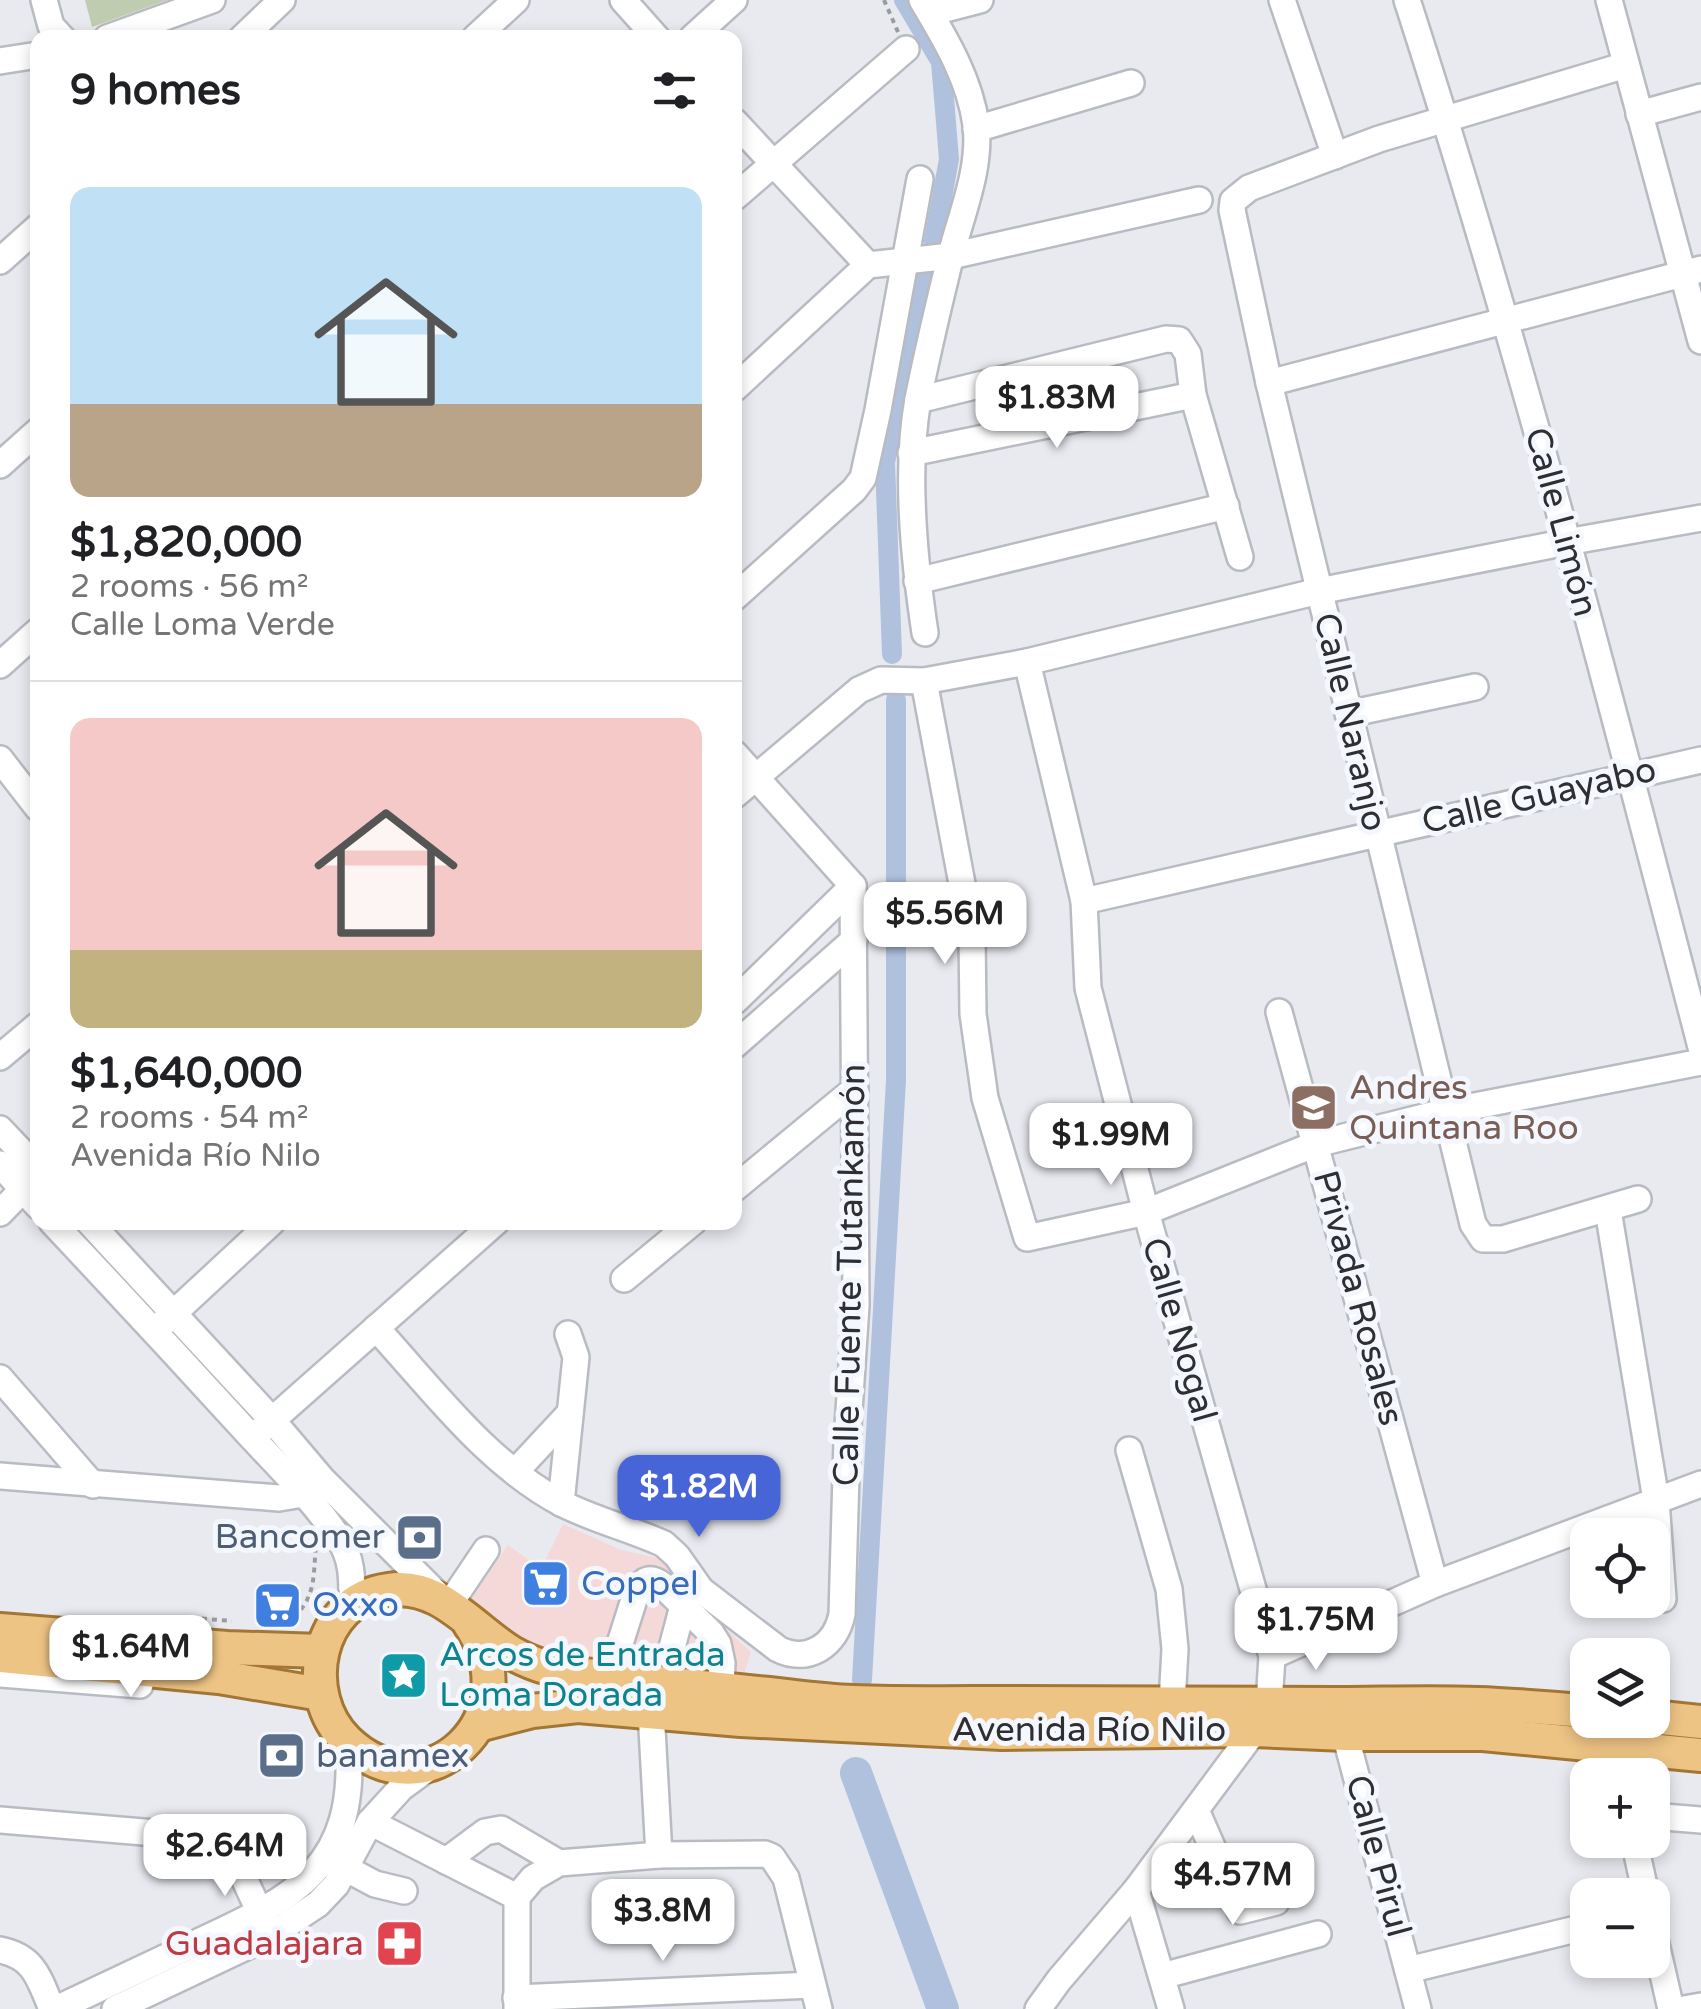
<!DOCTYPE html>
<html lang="en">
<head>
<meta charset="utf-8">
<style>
	:root { --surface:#fff; --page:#f6f6f6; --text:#202124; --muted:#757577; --line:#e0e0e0; --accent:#4865d8 }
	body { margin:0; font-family:"Varela Round",sans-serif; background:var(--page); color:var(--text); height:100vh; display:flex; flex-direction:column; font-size:38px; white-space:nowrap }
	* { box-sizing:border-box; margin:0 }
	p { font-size:32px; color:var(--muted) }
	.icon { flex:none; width:55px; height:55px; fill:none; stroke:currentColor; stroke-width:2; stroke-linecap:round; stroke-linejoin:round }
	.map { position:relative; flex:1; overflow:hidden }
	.details { position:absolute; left:30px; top:30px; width:712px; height:1200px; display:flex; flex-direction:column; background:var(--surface); border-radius:20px; box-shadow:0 5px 15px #0003 }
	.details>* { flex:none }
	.tools { position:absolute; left:1570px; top:1518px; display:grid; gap:20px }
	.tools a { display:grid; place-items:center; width:100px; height:100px; border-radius:20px; background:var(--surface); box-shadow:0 5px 15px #0003; font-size:50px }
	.price { position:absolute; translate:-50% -85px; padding:0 22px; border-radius:20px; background:#fff; color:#222; font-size:32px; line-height:65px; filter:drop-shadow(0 2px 5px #0008) }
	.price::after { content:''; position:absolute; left:50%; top:60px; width:30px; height:22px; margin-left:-15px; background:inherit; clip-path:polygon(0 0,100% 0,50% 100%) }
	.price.selected { background:var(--accent); color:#fff }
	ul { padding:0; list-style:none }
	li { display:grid; align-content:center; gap:20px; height:530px; padding:0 40px }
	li+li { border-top:2px solid var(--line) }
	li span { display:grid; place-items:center; height:310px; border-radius:20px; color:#555 }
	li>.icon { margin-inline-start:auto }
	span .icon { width:180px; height:180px; fill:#fffc; stroke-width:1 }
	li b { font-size:42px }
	h2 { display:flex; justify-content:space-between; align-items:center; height:120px; padding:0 40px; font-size:42px }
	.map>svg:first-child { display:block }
	.commercial { fill:#f4d9d8 }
	.pitch { fill:#c0ccaf }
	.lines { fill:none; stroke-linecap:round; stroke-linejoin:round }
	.canal { stroke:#b0c1de; stroke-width:20 }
	.river { stroke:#b0c1de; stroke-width:32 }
	.minor-casing { stroke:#b9bbc2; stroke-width:30 }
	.major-casing { stroke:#a37633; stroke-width:38 }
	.path { stroke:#9a9ba0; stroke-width:4; stroke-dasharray:5 5; stroke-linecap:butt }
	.minor { stroke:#fff; stroke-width:25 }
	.major { stroke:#eec485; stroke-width:32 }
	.labels { text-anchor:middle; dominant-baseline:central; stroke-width:10; stroke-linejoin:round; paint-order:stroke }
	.street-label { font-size:35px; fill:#2f2f32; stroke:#f5f7fe }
	.education-label { font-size:35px; fill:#785e54; stroke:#f5f7fe; text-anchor:start }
	.service-label { font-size:35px; fill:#4e5e75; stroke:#f5f7fe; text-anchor:end }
	.shop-label { font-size:35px; fill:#366cbe; stroke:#f5f7fe; text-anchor:start }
	.culture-label { font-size:35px; fill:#0d838f; stroke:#f5f7fe; text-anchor:start }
	.health-label { font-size:35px; fill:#be3a42; stroke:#f5f7fe; text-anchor:end }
</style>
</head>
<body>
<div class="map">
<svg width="1701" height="2009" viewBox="0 0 1701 2009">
	<rect width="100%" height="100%" fill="#e8eaf0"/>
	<polygon class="commercial" points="563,1524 621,1550 666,1560 703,1608 751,1652 743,1677 553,1655 539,1651 467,1605 508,1545 541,1569"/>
	<polygon class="pitch" points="85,0 167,0 92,27"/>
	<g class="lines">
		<g class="canal">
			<polyline points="904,0 941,62 949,159 934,241"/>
			<polyline points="892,654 885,462 927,273"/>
			<polyline points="862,1680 896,1080 896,700"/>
		</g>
		<polyline class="river" points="856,1773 943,2009"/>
		<defs>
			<g id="minor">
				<polyline points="44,0 51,26 62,38"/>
				<polyline points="623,0 657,38"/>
				<path d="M 922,0 C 945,38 970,80 976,125 C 981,167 963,210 952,251 C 940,299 928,350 918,399 C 905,472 914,560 925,633"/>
				<polyline points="1282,0 1335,156"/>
				<path d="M 1407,0 C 1519,345 1610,696 1701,1047"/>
				<polyline points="1609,0 1701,341"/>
				<polyline points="930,13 980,0"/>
				<polyline points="107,38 212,0"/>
				<polyline points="242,38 282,0"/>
				<polyline points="475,38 516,0"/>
				<polyline points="692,38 734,0"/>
				<polyline points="0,61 38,55"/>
				<polyline points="1626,65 1379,139 1249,188 1233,201 1232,210 1269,383 1473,1224 1483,1239 1503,1239 1638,1199"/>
				<polyline points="1639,114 1701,97"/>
				<polyline points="735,122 868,265"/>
				<polyline points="976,129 1131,83"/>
				<polyline points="735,197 906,49"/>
				<polyline points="0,261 38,227"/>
				<polyline points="1269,383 1701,269"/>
				<polyline points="735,388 868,265 951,256 1199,200"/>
				<polyline points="918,400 1166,339 1179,340 1188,354 1193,395 1240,557"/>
				<polyline points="911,453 1193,395"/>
				<polyline points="0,465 38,431"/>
				<polyline points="917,581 1226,506"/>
				<polyline points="735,597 854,490 863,478 878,410 920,179"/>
				<polyline points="1027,662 1084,901 1088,988 1146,1212 1272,1656 1269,1704 1255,1730 1136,1890 1059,1980 1038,2009"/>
				<polyline points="0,665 38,631"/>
				<polyline points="924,681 972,937 973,1014 985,1098 1027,1238 1146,1212 1316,1144 1444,1112 1701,1062"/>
				<polyline points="1348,714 1475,687"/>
				<polyline points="735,754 853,886"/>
				<polyline points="0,759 38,808"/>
				<polyline points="735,795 859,690 881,680 924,681 1027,662 1319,591 1567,542 1701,518"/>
				<polyline points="1084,901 1701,760"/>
				<polyline points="735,1001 853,886"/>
				<polyline points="1279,1012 1435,1584"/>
				<polyline points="735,1045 854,940"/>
				<polyline points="0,1057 38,1025"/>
				<polyline points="0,1129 38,1169"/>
				<polyline points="0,1164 38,1206"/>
				<polyline points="735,1188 855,1089"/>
				<polyline points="1608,1210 1656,1500 1663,1599"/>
				<polyline points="0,1213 34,1178"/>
				<path d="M 52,1222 C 117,1291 181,1360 244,1429 C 274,1462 316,1502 339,1539 C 353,1559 352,1581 352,1605"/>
				<polyline points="89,1222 272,1420 322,1479 443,1600"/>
				<polyline points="624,1279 693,1222"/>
				<polyline points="162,1324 272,1222"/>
				<path d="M 376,1328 C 433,1390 487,1464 563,1504 C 595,1520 631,1529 664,1544 L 677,1556 L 701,1590 L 778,1649 C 807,1664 836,1646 842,1614 L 847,1441 L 856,1305 L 853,886"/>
				<polyline points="0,1378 93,1485"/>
				<polyline points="260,1431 496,1222"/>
				<polyline points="1129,1450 1169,1589 1175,1649 1172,1703"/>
				<polyline points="515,1472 570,1413"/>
				<polyline points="0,1476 279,1498 303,1494 312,1487"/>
				<polyline points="561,1503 576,1357 568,1334"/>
				<polyline points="449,1605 486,1550"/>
				<polyline points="670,1655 683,1606"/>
				<polyline points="1272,1656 1435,1584 1701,1484"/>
				<polyline points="0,1674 140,1685"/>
				<path d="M 609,1678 L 637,1590 C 644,1579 651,1576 662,1585 L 711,1633 L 718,1644 L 722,1663 L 721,1689"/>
				<polyline points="651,1711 659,1855"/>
				<polyline points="1341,1719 1418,2009"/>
				<polyline points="1607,1720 1620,1775"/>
				<polyline points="1196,1810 1240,1911 1276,1902"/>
				<polyline points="1652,1816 1701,1820"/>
				<polyline points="0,1820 215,1838 232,1852 266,1926"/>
				<polyline points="370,1822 517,1897"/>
				<polyline points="1634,1840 1646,1895"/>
				<polyline points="446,1861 485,1832 501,1829 559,1863"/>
				<polyline points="345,1868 375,1884 404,1891"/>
				<polyline points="1136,1890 1171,2009"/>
				<polyline points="517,1897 533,1878 559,1863 659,1855 765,1854 772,1857 786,1878 819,2009"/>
				<polyline points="517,1897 517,2009"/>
				<polyline points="1652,1926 1671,2009"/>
				<path d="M 0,1950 C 35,1957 39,1979 52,2009"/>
				<polyline points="1408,1970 1572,1930"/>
				<polyline points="1162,1976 1318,1934"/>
				<polyline points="516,1998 812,1985"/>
				<path d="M 56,2009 C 102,1987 149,1965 196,1943 C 296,1897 358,1867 348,1742"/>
				<polyline points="115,2009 271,1935 318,1904 336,1885 370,1822 401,1788 431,1766"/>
				<polyline points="1684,2009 1701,2006"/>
			</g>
			<g id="major">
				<path d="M 469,1623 C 533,1716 426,1817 347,1741 C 299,1694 316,1600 388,1590 C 440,1582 472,1629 512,1653 C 535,1666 558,1672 584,1675 C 646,1681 707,1688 769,1694 C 797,1697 825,1701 853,1702 C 906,1704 960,1703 1013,1703 C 1120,1703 1227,1704 1334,1704 C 1382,1704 1430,1702 1478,1704 C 1514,1705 1551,1709 1588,1711"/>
				<polyline points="0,1630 227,1648 322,1651"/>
				<polyline points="0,1656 219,1677 321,1694"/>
				<polyline points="1652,1717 1701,1722"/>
				<polyline points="478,1725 532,1711 578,1706 741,1720 1002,1733 1255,1730 1345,1734 1483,1734 1701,1755"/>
			</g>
		</defs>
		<use href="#minor" class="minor-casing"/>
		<use href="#major" class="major-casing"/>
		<g class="path">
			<polyline points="884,0 898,32"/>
			<polyline points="182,1617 232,1621"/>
			<path d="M 286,1623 C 317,1601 313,1578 316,1543"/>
		</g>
		<use href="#minor" class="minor"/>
		<use href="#major" class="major"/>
	</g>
	<defs>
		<symbol id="school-square" viewBox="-11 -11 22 22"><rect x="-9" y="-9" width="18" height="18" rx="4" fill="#8d6e63" stroke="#f5f7fe"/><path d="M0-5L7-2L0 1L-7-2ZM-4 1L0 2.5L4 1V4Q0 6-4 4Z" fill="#fff"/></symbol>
		<symbol id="bank-square" viewBox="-11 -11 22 22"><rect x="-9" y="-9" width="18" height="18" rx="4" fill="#5c6f8a" stroke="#f5f7fe"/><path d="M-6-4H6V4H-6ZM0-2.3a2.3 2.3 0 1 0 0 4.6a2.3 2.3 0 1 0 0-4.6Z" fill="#fff"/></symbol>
		<symbol id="supermarket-square" viewBox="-11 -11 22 22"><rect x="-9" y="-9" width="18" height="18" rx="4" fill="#3f7fe0" stroke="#f5f7fe"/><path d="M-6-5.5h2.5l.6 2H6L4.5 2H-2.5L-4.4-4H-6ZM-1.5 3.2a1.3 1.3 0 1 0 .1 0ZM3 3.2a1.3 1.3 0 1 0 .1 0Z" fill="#fff"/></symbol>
		<symbol id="sight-square" viewBox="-11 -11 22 22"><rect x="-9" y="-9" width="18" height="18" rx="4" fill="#0f9aa8" stroke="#f5f7fe"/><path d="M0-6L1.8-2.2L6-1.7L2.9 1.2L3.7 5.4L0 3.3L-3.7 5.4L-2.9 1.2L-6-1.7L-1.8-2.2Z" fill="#fff"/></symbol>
		<symbol id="pharmacy-square" viewBox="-11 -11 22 22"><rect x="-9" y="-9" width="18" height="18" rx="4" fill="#e0444e" stroke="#f5f7fe"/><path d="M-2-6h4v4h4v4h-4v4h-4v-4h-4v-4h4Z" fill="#fff"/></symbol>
	</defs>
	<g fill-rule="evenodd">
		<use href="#school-square" x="1286" y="1080" width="55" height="55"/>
		<use href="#bank-square" x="392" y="1510" width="55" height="55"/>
		<use href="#supermarket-square" x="518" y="1556" width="55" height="55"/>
		<use href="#supermarket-square" x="250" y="1578" width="55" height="55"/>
		<use href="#sight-square" x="376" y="1648" width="55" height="55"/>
		<use href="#bank-square" x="254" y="1728" width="55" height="55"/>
		<use href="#pharmacy-square" x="372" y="1916" width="55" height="55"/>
	</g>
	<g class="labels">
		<g class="street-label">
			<text transform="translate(1561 522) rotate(75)">Calle Limón</text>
			<text transform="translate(1350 722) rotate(77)">Calle Naranjo</text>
			<text transform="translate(1539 796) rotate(-13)">Calle Guayabo</text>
			<text transform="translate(850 1275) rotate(-89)">Calle Fuente Tutankamón</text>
			<text transform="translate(1358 1298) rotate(75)">Privada Rosales</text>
			<text transform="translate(1179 1330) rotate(74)">Calle Nogal</text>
			<text x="1089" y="1730">Avenida Río Nilo</text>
			<text transform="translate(1378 1856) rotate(75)">Calle Pirul</text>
		</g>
		<g class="education-label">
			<text x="1349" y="1088">Andres<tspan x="1349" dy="40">Quintana Roo</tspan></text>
		</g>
		<g class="service-label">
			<text x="385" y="1537">Bancomer</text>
			<text x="316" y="1756" text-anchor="start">banamex</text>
		</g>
		<g class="shop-label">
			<text x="581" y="1584">Coppel</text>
			<text x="312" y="1605">Oxxo</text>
		</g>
		<g class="culture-label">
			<text x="439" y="1655">Arcos de Entrada<tspan x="439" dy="40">Loma Dorada</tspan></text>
		</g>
		<g class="health-label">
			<text x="364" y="1944">Guadalajara</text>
		</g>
	</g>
</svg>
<div class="tools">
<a><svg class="icon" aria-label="locate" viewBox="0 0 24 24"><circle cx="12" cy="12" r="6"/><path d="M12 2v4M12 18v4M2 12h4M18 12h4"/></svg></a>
<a><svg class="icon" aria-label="layers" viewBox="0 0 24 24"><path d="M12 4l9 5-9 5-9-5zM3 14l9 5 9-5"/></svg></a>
<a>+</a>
<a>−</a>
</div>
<b class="price" style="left:1057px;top:451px">$1.83M</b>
<b class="price" style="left:945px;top:967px">$5.56M</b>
<b class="price" style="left:1111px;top:1188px">$1.99M</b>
<b class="price selected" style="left:699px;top:1540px">$1.82M</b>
<b class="price" style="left:1316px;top:1673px">$1.75M</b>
<b class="price" style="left:131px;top:1700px">$1.64M</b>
<b class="price" style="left:225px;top:1899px">$2.64M</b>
<b class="price" style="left:1233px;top:1928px">$4.57M</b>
<b class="price" style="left:663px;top:1964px">$3.8M</b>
<section class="details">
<h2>9 homes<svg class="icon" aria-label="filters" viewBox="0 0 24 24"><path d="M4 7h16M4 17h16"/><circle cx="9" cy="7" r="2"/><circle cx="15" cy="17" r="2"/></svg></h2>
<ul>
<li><span style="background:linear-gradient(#bfe0f5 70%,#b9a48a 0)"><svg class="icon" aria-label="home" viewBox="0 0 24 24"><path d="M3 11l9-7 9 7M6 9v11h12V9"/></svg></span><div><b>$1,820,000</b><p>2 rooms · 56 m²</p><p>Calle Loma Verde</p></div></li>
<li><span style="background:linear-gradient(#f6c9c9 75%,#c2b280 0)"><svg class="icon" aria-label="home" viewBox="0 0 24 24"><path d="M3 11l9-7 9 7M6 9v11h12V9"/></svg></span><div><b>$1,640,000</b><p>2 rooms · 54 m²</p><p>Avenida Río Nilo</p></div></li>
</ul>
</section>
</div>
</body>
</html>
